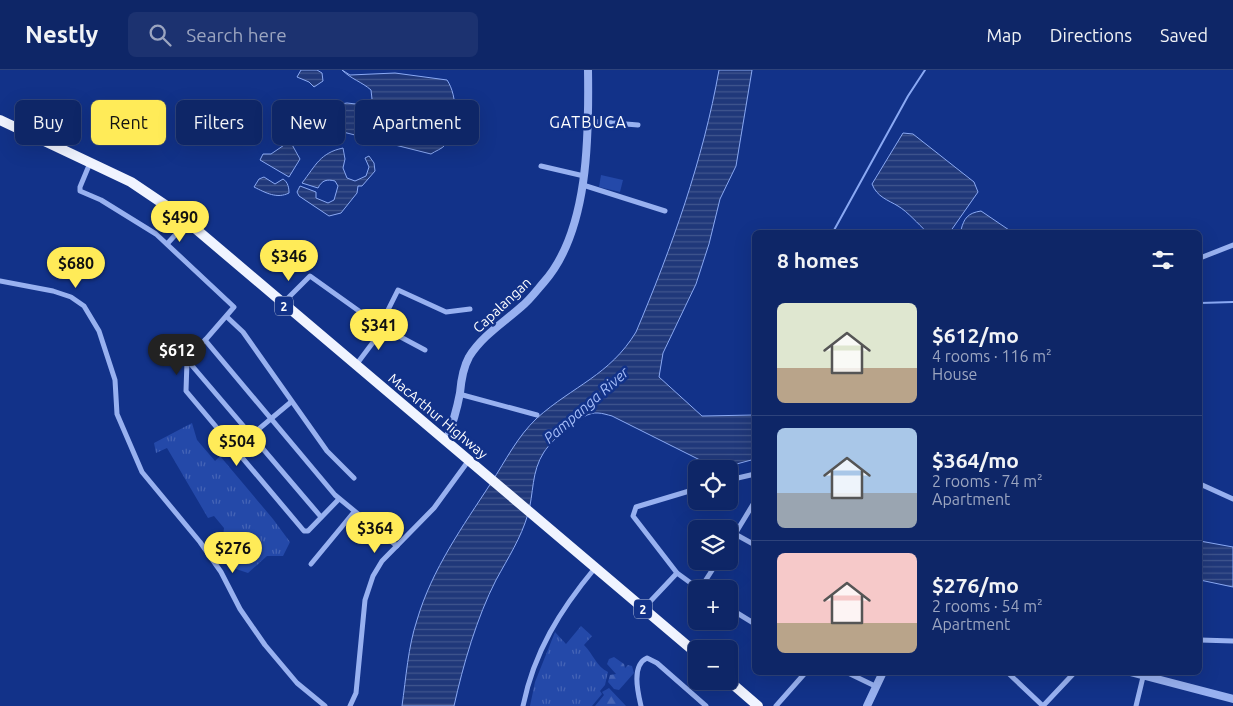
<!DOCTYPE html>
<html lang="en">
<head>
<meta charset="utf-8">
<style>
	:root { --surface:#0e2667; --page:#1c3270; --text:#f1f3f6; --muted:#9ba5c0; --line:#2e437b; --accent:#ffeb58 }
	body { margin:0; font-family:Ubuntu,sans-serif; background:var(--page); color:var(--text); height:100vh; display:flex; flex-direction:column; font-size:19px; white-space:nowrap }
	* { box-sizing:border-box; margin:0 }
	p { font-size:16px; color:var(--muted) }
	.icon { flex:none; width:28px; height:28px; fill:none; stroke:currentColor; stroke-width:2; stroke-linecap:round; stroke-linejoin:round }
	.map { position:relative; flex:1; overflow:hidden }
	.panel { position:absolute; left:752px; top:160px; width:450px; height:445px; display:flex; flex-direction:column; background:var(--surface); border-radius:8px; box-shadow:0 5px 20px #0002,0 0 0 1px var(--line) }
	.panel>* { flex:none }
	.guide { position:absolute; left:15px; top:30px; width:475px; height:45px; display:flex; gap:10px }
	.tools { position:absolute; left:688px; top:390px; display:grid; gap:10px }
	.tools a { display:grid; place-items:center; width:50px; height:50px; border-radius:8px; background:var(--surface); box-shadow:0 5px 20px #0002,0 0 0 1px var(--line); font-size:25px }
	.price { position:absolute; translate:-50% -42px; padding:0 11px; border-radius:18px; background:var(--accent); color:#111; font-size:16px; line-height:32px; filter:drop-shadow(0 1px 2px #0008) }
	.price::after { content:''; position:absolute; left:50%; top:30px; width:15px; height:11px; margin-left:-8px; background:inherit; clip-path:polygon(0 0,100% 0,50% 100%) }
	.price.active { background:#222; color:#fff }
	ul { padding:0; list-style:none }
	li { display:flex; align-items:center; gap:15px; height:125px; padding:0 25px }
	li+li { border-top:1px solid var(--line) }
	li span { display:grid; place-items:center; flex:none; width:140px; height:100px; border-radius:8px; color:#555 }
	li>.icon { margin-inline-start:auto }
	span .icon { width:60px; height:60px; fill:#fffc; stroke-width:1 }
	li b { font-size:21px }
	h2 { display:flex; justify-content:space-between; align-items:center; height:60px; padding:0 25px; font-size:21px }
	.chip { padding:0 18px; border-radius:8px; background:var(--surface); box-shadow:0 5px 20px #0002,0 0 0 1px var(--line); font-size:18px; line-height:45px }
	.chip.active { background:var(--accent); color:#111 }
	header { display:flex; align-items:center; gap:30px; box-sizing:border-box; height:70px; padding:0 25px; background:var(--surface); border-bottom:1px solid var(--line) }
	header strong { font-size:24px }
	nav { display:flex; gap:28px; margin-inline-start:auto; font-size:18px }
	.search { width:350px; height:45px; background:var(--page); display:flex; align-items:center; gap:12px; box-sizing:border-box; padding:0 18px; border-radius:8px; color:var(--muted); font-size:19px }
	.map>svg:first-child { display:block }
	.grass { fill:url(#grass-tufts) }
	.forest { fill:url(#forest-firs) }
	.pitch { fill:#2449a9 }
	.water { fill:url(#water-rules); stroke:#8aa9f4 }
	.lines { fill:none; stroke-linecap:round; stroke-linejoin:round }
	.stream { stroke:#8aa9f4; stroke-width:2 }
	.minor { stroke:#98b1f0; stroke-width:5 }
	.tertiary { stroke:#98b1f0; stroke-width:8 }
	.trunk { stroke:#f0f4ff; stroke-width:10 }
	.labels { text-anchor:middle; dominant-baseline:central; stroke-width:5; stroke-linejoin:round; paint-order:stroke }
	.shield { fill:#123289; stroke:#b8c2dc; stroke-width:1 }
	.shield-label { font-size:12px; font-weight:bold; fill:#fff }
	.street-label { font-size:14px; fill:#fff; stroke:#123289 }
	.water-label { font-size:15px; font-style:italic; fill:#a4bcf8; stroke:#123289 }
	.quarter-label { font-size:16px; letter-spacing:1px; fill:#fff; stroke:#123289 }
</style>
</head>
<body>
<header>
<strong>Nestly</strong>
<div class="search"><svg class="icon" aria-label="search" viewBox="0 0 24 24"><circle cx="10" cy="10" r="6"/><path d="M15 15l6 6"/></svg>Search here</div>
<nav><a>Map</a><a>Directions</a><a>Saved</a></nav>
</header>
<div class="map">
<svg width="1233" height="636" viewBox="0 0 1233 636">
	<defs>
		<pattern id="grass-tufts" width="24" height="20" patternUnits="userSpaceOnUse" patternTransform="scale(1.25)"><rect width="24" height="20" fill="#2449a9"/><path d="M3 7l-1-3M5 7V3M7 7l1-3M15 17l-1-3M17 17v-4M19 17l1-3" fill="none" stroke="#4564b6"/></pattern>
		<pattern id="forest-firs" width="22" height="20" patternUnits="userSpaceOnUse" patternTransform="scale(1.25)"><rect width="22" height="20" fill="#2449a9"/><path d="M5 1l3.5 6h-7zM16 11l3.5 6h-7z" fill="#4564b6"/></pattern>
		<pattern id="water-rules" width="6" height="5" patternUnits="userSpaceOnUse" patternTransform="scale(1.25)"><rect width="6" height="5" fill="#20387a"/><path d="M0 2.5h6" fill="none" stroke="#41568e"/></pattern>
	</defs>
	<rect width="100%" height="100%" fill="#123289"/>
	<g class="grass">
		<polygon points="192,353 197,370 215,391 220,386 273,449 290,472 283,486 267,486 248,503 236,499 222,475 224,458 214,446 208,448 167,378 156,383 154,373"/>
		<path d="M 581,556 L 592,566 L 584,575 C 593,584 597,597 608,602 L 605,615 L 600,621 L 602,624 L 592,636 L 530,636 L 535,612 L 555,562 L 566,574 Z"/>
	</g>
	<g class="forest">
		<polygon points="614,587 624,594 625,598 628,595 632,596 634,603 619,620 614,619 608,612 610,605 616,604 607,594 609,589"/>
		<polygon points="609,618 626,636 595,636 604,625 602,622"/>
	</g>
	<polygon class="pitch" points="601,105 623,110 620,122 599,117"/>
	<g class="water">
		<polygon points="301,0 317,0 322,3 323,11 314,17 309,12 297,7"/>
		<path d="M 342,0 L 350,5 L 395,3 L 447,10 C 458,26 458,60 445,75 C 442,79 435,81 431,84 L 335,60 L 312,47 L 315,38 L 347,33 L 365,35 L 372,29 L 371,20 C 362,12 351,9 342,0 Z"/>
		<path d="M 719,0 L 752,0 L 736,96 L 720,129 L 709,174 L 696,214 L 663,283 L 659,307 L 702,346 L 755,345 L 755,389 L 718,399 L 612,346 C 608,345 602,343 598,343 C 582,341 552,370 544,382 C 531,402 534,423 528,444 C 521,468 508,488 496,510 C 477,547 463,595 454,636 L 402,636 C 406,608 408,577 417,550 C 432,499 463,456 491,413 C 506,390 517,367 537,348 C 573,316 610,305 636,262 C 672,177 703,90 719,0 Z"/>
		<path d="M 903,63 L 913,64 L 974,112 L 978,122 L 950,162 L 927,162 C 918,154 908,142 898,136 C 888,130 877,127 872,114 Z"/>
		<polygon points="290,71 300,89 289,107 260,90 263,84 271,84"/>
		<path d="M 343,78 L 345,89 L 343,98 L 347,108 L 355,111 L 366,106 L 369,97 L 365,88 L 369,86 L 374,93 L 375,101 L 362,116 L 358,116 L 357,123 L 341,143 L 329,146 L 299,126 L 297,122 L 300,116 L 316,122 L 316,128 L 328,133 L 334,130 L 338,116 L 335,111 C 327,109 322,110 318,118 L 302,113 C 316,95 320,83 343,78 Z"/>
		<path d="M 264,107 L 275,114 L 283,109 C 288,112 289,118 289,123 C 277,129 266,123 254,117 L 259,109 Z"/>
		<path d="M 981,141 L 1012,162 L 963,162 L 961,160 C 964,148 968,143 981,141 Z"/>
		<polygon points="1200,471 1233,477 1233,517 1200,510"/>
	</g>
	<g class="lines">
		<g class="stream">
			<polyline points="833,162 908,26 925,0"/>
			<polyline points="1200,233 1233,232"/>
		</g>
		<g class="minor">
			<polyline points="589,51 638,55"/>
			<polyline points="90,93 80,117 80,121 101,130 156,164 234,237 187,291 186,321 304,461 308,461 339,429"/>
			<polyline points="541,96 584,106"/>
			<polyline points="583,115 665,141"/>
			<polyline points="167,174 187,152"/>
			<polyline points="1200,188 1233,175"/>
			<polyline points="0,211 53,221 71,227 84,236 99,261 115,310 117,344 142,402 200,472 221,502 240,539 265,575 297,613 325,636"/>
			<polyline points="282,234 310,206 380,256 425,280"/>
			<polyline points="227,247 243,262 327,381 354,408"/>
			<polyline points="205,270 335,425 397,476"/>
			<polyline points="188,291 321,447"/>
			<polyline points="356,295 377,267 380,256 398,220 446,242 470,239"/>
			<polyline points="459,324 537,345"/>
			<polyline points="235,379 291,332"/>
			<polyline points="729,410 755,404"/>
			<polyline points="1200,414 1233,429"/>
			<polyline points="696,419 636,437 633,446 677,503 699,519"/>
			<polyline points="735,464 755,475"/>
			<polyline points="729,474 755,431"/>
			<polyline points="311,494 354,442"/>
			<polyline points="700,519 718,491"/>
			<polyline points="644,538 677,503"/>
			<polyline points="729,538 755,554"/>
			<polyline points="1200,570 1233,571"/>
			<polyline points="846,602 875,616"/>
			<polyline points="1007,602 1043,636"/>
			<polyline points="350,636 356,623 365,530 373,506 382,491 434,438 469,390"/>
			<path d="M 523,636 C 534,582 560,540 595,498"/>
			<path d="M 641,636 C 638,623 631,595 647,588 L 657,593 L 706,636"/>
			<polyline points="776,636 806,602"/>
			<polyline points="1043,636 1075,602"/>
			<polyline points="1136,636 1143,607"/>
		</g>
		<g class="tertiary">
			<path d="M 446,371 C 452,356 457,339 460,323 C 461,311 463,298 469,287 C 482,266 503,253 521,237 C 530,230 537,220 544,212 C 589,161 589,65 588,0"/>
			<polyline points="1130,602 1233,629"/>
			<polyline points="867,636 883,602"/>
		</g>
		<g class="trunk">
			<polyline points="0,50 131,112 177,143 696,583"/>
			<polyline points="729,611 758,636"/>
		</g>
	</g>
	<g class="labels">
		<g class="shield">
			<rect x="275" y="226.5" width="18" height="19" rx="4"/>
			<rect x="634" y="529.5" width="18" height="19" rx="4"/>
		</g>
		<g class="shield-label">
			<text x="284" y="236">2</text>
			<text x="643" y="539">2</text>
		</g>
		<g class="street-label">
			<text transform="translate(502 235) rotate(-43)">Capalangan</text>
			<text transform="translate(438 346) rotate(40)">MacArthur Highway</text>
		</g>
		<g class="water-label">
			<text transform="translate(586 335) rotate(-41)">Pampanga River</text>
		</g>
		<g class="quarter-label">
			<text x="588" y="52">GATBUCA</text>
		</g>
	</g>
</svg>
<div class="tools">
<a><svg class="icon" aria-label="locate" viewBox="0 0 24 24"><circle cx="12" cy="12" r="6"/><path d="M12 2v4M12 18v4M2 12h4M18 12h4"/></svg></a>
<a><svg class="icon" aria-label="layers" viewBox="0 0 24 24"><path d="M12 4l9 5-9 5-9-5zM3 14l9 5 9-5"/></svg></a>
<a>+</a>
<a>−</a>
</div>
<b class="price" style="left:180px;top:173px">$490</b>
<b class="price" style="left:289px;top:212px">$346</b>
<b class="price" style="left:76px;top:219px">$680</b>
<b class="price" style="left:379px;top:281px">$341</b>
<b class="price active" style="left:177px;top:306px">$612</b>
<b class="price" style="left:237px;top:397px">$504</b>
<b class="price" style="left:375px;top:484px">$364</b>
<b class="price" style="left:233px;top:504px">$276</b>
<div class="guide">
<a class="chip">Buy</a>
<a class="chip active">Rent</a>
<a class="chip">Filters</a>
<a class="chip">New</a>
<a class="chip">Apartment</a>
</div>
<section class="panel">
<h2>8 homes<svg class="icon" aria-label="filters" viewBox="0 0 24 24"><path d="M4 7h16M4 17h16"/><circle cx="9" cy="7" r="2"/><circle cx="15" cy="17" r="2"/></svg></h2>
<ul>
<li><span style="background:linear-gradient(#dfe7d0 65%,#b9a48a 0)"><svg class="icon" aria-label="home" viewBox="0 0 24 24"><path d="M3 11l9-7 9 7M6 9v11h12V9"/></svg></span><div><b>$612/mo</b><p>4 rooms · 116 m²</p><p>House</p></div></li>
<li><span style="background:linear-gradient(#a9c7e8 65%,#9aa5b1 0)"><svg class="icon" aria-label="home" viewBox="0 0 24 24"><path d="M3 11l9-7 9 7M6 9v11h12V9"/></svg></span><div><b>$364/mo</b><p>2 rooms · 74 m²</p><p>Apartment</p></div></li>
<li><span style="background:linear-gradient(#f6c9c9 70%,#b9a48a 0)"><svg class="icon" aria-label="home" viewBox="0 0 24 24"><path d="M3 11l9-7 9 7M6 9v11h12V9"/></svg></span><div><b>$276/mo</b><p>2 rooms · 54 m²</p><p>Apartment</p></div></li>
</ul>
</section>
</div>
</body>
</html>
